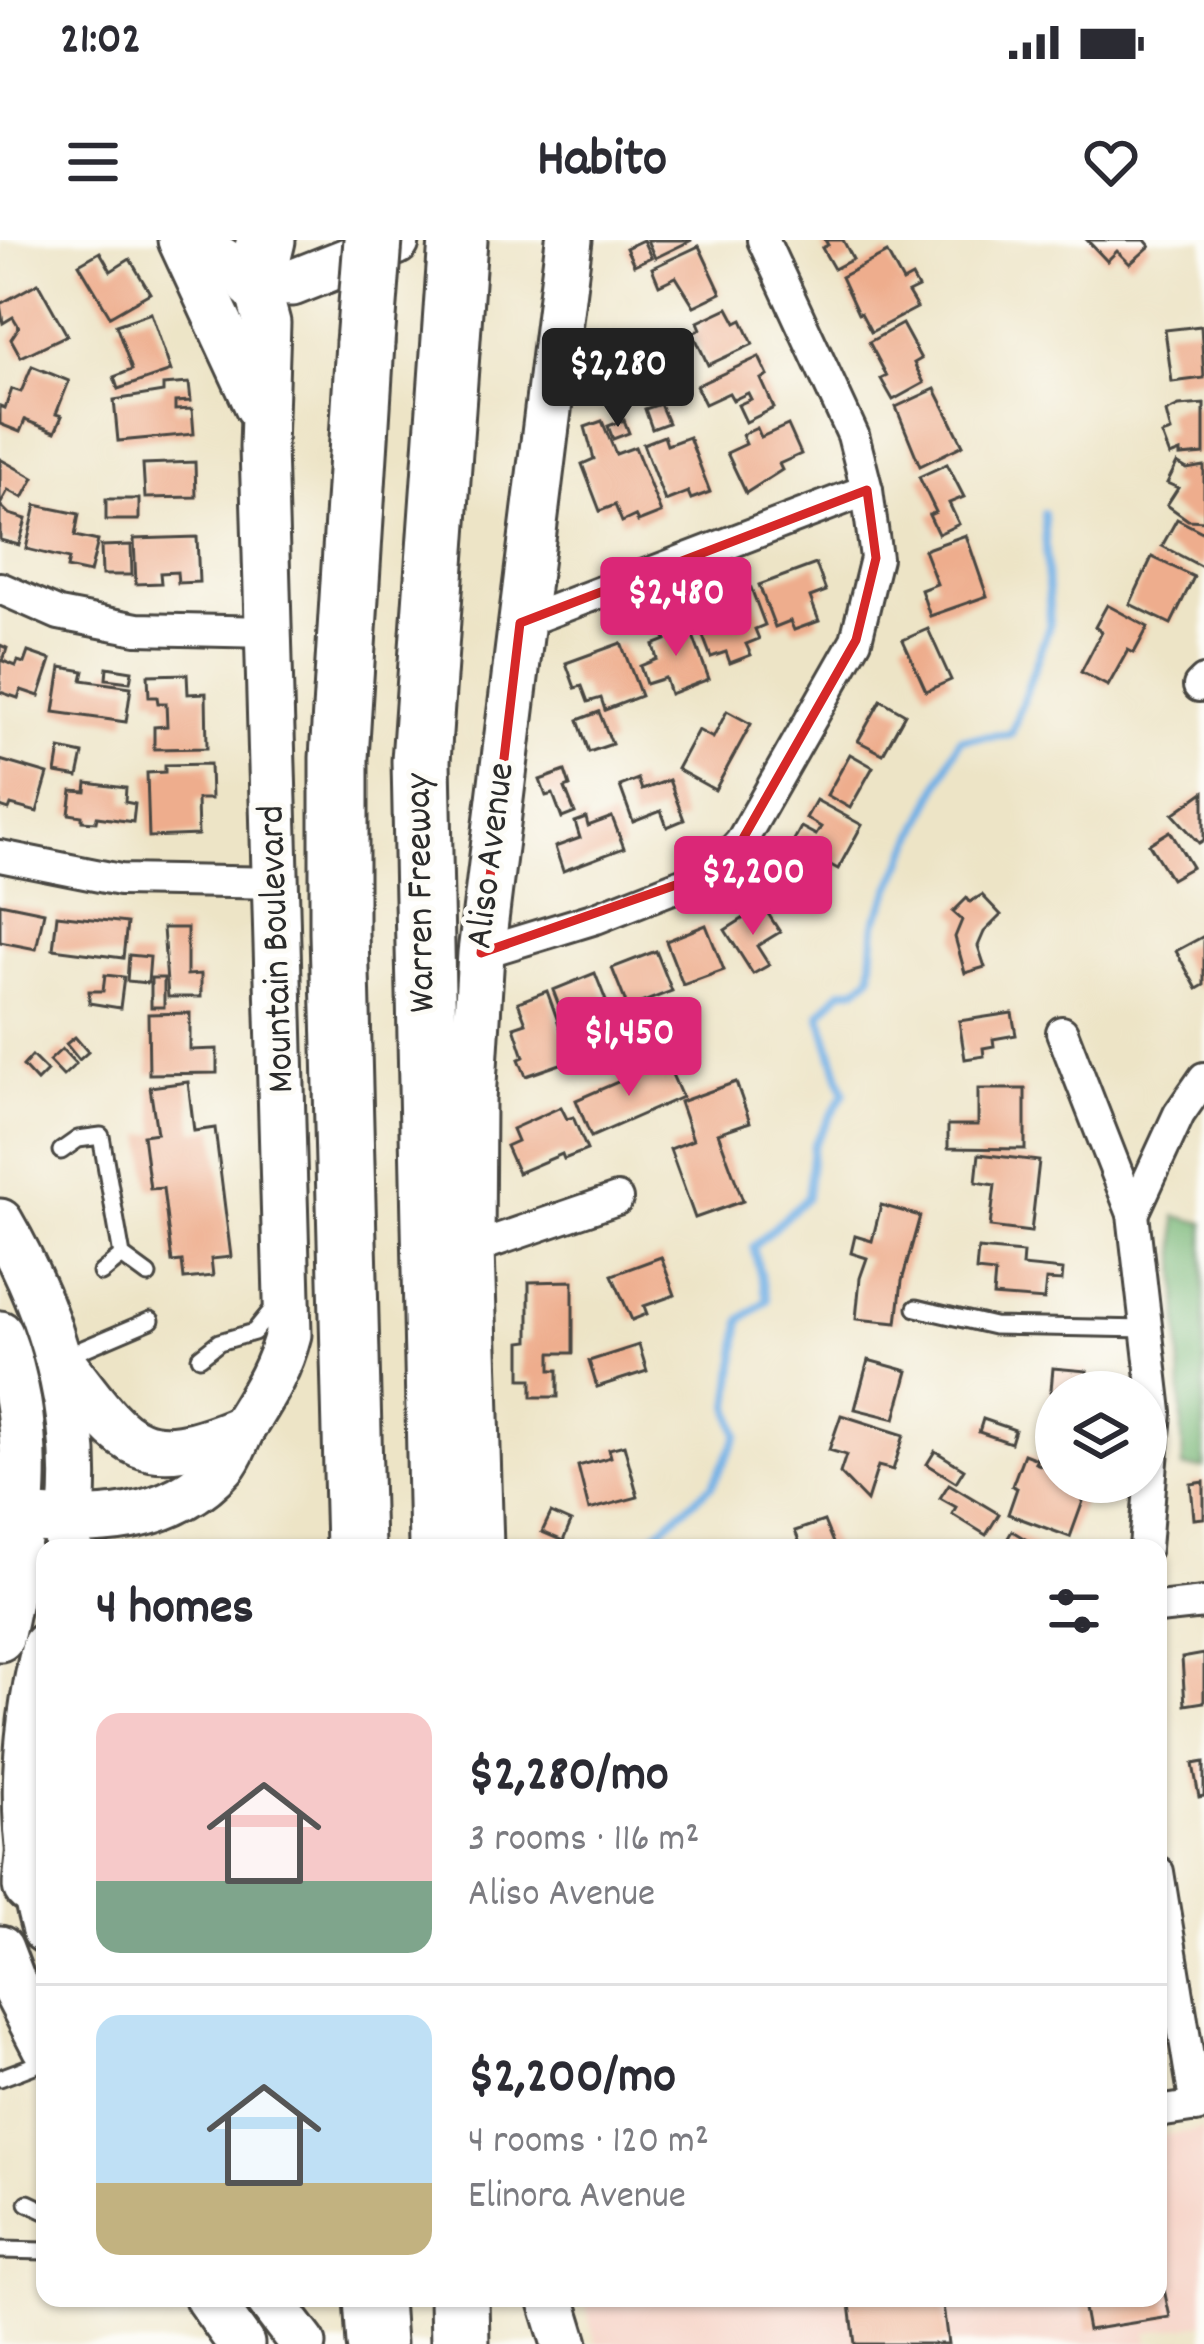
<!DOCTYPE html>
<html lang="en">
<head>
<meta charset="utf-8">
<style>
	:root { --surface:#fff; --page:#f2f2f3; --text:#2b2b33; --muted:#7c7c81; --line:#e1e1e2; --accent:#db2777 }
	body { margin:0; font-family:Dekko,sans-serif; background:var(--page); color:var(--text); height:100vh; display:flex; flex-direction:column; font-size:45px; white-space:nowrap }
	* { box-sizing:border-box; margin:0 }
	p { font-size:39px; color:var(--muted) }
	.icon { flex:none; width:66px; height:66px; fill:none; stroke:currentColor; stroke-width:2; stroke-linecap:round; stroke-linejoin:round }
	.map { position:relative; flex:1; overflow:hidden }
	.drawer { position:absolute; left:36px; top:1299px; width:1131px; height:768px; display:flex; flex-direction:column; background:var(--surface); border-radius:24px; box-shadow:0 3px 9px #0004 }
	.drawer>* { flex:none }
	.tools { position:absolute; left:1035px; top:1131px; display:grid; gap:24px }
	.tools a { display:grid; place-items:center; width:132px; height:132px; border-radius:50%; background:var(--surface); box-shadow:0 3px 9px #0004; font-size:60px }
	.price { position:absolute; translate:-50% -102px; padding:0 27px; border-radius:12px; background:var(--accent); color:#fff; font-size:39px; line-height:78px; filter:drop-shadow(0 3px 6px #0008) }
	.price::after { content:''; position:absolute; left:50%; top:72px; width:36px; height:27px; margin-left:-18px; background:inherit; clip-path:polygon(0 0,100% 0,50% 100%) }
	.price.on { background:#222; color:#fff }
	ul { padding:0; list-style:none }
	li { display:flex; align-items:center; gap:36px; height:300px; padding:0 60px }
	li+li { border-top:3px solid var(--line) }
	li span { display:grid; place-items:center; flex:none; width:336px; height:240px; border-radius:24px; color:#555 }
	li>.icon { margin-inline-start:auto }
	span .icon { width:144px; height:144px; fill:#fffc; stroke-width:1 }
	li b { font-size:51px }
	h2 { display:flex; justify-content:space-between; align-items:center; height:144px; padding:0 60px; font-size:51px }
	.status { display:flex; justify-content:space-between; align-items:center; height:84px; padding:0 60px; background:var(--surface); direction:ltr }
	.status svg { height:33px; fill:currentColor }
	header { display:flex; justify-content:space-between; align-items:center; height:156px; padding:0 60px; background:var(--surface); font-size:54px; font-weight:700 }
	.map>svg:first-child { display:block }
	.built { fill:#f6d1c5 }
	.forest { fill:#79b778; stroke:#527152; stroke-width:3 }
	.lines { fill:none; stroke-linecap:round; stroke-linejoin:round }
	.stream { stroke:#72b0e5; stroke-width:8 }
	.building { fill:#eead8d }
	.lane-casing { stroke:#484742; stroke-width:21 }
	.street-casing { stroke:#484742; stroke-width:36 }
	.secondary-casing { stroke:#484742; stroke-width:51 }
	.highway-casing { stroke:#484742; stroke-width:63 }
	.lane { stroke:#fff; stroke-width:15 }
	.street { stroke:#fff; stroke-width:30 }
	.secondary { stroke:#fff; stroke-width:45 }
	.highway { stroke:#fff; stroke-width:57 }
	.highway-bridge-casing { stroke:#484742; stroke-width:63; stroke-linecap:butt }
	.highway-bridge { stroke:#fff; stroke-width:57 }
	.marked { fill:none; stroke:#d62828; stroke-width:9; stroke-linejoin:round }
	.labels { text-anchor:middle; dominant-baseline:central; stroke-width:10; stroke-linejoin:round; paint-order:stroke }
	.street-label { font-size:39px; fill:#2b2b2b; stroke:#fdfcf7 }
</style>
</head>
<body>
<div class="status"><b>21:02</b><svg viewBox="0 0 49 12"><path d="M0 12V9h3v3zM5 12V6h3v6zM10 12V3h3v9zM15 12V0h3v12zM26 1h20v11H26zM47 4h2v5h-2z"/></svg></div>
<header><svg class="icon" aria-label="menu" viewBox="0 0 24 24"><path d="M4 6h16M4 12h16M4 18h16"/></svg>Habito<svg class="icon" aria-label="heart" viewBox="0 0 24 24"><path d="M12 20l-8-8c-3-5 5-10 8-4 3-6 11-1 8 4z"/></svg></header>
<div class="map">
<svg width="1204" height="2104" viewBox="0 0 1204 2104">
	<rect width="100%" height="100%" fill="#fdfcf7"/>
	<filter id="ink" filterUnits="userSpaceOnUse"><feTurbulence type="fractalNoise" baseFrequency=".00833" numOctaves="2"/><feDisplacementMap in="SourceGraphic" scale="24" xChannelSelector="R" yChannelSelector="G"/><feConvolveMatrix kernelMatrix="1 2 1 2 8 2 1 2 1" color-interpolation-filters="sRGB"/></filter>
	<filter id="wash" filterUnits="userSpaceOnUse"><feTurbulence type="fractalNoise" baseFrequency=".004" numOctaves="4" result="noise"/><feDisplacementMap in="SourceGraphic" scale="48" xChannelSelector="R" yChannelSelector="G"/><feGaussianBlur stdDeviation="2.7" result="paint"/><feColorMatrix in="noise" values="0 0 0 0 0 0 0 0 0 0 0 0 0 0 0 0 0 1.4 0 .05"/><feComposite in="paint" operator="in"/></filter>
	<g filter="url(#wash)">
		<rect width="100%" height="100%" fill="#ede4c6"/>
		<polygon class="built" points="1204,1889 1204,2083 1147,2092 1149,2104 597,2104 590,2084 585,2058 1158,2058 1158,1896"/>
		<polygon class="forest" points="1176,976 1204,983 1204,1228 1183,1228"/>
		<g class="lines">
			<polyline class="stream" points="627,1308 648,1300 712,1245 738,1195 730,1166 741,1080 767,1060 753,1007 807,957 813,906 844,853 820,774 841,751 857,748 871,736 875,683 960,499 1011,494 1050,383 1044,273"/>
		</g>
		<g id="blocks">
			<g class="building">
				<polygon points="643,0 651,17 634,25 626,8"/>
				<polygon points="647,0 692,0 655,18"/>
				<polygon points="825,0 843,0 853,19 834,29 822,8 828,5"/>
				<polygon points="1087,0 1145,0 1150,6 1130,24 1117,11 1107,21"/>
				<polygon points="699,6 721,53 694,66 676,37 659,45 652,28"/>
				<polygon points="100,12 111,31 130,19 150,53 110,76 79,24"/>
				<polygon points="887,13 903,42 912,37 918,48 908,53 917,68 871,92 861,73 858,74 841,37"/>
				<polygon points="38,43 67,95 21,117 11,99 19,87 13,77 3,83 0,64"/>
				<polygon points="728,68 736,83 742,80 753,104 708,125 693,93 701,89 698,82"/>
				<polygon points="151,73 171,131 118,149 114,137 132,130 116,85"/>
				<polygon points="902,84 921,119 914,123 924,143 893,160 881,139 887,136 869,102"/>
				<polygon points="1201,86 1204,138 1172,142 1165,90"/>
				<polygon points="759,117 768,136 761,139 774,168 746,182 738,165 751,159 748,153 733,160 729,153 705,164 696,146"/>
				<polygon points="32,126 69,141 56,174 62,176 55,192 25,180 20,192 0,184 0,166 5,168 12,149 21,152"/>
				<polygon points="189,143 191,161 175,162 175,170 192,169 194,194 118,201 114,160 163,152 163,145"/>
				<polygon points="935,149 963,205 920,226 896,167"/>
				<polygon points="660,164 668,183 652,189 645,169"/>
				<polygon points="1204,164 1204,214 1180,216 1180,212 1170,216 1162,195 1171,192 1166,172 1179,166"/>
				<polygon points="624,180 629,193 613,199 608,186"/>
				<polygon points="602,181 616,214 635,207 661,273 638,282 635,276 622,282 615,265 600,271 582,224 594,219 585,187"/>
				<polygon points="788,185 801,214 779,224 782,230 746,253 727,213 746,204 742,195 757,188 761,197"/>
				<polygon points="664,196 667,205 689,197 710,252 691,259 688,252 665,261 643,204"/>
				<polygon points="0,219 34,238 23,258 8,250 0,265"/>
				<polygon points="195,222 196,257 145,258 143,224"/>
				<polygon points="1177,223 1187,229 1204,226 1204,281 1188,280 1167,265 1178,248 1167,243"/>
				<polygon points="947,224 964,257 949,263 959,284 938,294 929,275 936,272 919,237"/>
				<rect x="106" y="259" width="33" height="21"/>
				<polygon points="0,265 9,274 26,279 19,305 0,300"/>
				<polygon points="36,265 79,274 75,296 98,301 90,333 67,328 69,319 26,309"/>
				<polygon points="1177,279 1204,293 1204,328 1162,306"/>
				<polygon points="966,295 987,356 930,376 921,350 937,344 924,310"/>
				<polygon points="197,297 199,342 178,343 177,332 160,333 161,343 136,344 134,299"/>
				<polygon points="131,305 132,335 102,335 101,306"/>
				<polygon points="1152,317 1194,337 1171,384 1130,364"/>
				<polygon points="816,324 826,351 810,357 819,381 794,390 790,381 775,387 759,345"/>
				<polygon points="751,348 765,385 755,389 759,399 746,404 751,415 730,423 726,412 711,417 696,378 722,368 719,359"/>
				<polygon points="1107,365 1148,387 1134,413 1128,410 1108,446 1081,432 1102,392 1095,387"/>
				<polygon points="686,377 709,439 670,454 665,438 646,444 640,426 657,419 653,405 666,400 661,386"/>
				<polygon points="928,389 951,440 926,451 903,400"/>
				<polygon points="621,403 641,456 605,470 601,458 588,462 582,446 575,448 566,423"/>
				<polygon points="0,405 7,408 3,421 16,426 18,421 24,423 28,412 51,420 39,456 21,450 18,458 0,452"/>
				<polygon points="61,427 84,431 82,440 131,447 126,482 54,472"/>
				<polygon points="107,427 132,431 130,442 106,439"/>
				<polygon points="187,434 188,454 206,453 207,508 154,509 154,487 167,486 166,463 158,463 157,457 149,457 148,435"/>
				<polygon points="881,460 905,474 883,514 858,501"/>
				<polygon points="727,471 751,484 715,550 677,529 698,490 713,498"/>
				<polygon points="599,472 612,504 589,512 578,480"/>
				<polygon points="60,509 83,514 78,537 56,533"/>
				<polygon points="850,514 873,527 850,568 827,555"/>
				<polygon points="0,520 48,534 37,572 11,565 9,570 0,567"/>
				<polygon points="210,524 211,559 197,559 198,595 149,597 147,533 165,532 165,525"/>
				<polygon points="565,531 570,546 565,548 575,573 562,578 553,554 546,556 540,540"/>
				<polygon points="638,539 642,550 669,540 684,580 667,587 661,571 633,582 620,546"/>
				<polygon points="87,543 126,548 125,562 135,564 133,582 97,577 96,582 82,581 82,576 69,574 72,551 86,552"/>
				<polygon points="1204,552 1204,600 1199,603 1173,574"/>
				<polygon points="816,560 862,585 838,629 792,604 801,587 816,595 821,587 806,578"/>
				<polygon points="612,577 624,608 563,631 555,607 580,598 575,582 586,578 588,586"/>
				<polygon points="1170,591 1192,627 1171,639 1149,604"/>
				<polygon points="793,613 815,632 786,667 764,648"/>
				<polygon points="982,655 1001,675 984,692 978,706 985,727 965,733 955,697 962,680 953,672 967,658 970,662"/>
				<polygon points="0,663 44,672 36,709 0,702"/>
				<polygon points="763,666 780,692 757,706 769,725 753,734 725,690"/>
				<polygon points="57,675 127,683 123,718 53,709"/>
				<polygon points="706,685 724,730 683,745 666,701"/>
				<polygon points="163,688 187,688 187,735 201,734 201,757 168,757"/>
				<polygon points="1204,696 1204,745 1197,749 1176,711"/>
				<polygon points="656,711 672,751 628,768 612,728"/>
				<polygon points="129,715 150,717 148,743 127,741"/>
				<polygon points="595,733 608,766 596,771 603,790 573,802 553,750"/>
				<polygon points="105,735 124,737 120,768 89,763 89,751 103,751"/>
				<rect x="151" y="738" width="13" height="29"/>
				<polygon points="547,751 572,820 526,836 519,819 524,817 514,787 526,783 518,762"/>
				<polygon points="190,773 190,810 217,809 217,833 149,834 148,774"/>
				<polygon points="1012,773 1016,795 993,799 994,806 983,808 984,816 965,819 959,781"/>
				<polygon points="624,784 633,807 611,816 602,793"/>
				<polygon points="75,797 88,812 79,820 66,804"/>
				<polygon points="62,809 76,824 63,836 49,821"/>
				<polygon points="32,816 47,831 37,841 23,826"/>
				<polygon points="666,821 682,857 591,897 576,860"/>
				<polygon points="188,842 194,891 215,888 231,1017 211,1019 213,1036 184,1039 182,1021 172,1022 163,948 150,949 143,895 157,893 150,847"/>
				<polygon points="736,842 750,882 718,893 743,961 695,978 670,909 693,900 680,862"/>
				<polygon points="978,849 1025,849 1025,909 948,908 948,885 978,885"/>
				<polygon points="561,867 567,879 573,877 587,910 564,919 562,914 518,933 506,906 517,901 512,889"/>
				<polygon points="979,914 1039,921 1031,992 990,987 995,945 976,942"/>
				<polygon points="881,965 920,976 902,1041 897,1083 856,1079 860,1038 867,1018 851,1013 855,996 872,1001"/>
				<polygon points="978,1009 1023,1013 1022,1026 1063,1030 1062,1041 1046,1040 1044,1060 993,1056 995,1033 976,1031"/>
				<polygon points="661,1017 675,1055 644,1066 647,1074 632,1080 612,1035"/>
				<polygon points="573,1041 573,1113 551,1113 551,1130 558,1130 558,1157 532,1157 532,1139 521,1139 521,1102 529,1101 529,1042"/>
				<polygon points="639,1105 647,1131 597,1147 589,1121"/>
				<polygon points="868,1120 908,1131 895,1179 855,1169"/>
				<polygon points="1053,1128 1087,1131 1085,1152 1056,1152 1056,1161 1050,1161"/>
				<polygon points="841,1175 904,1195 893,1230 878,1226 867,1261 840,1233 846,1215 829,1210"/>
				<polygon points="983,1179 1015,1190 1011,1203 979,1192"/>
				<polygon points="624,1205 638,1257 589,1270 578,1226 611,1217 609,1209"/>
				<polygon points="935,1211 964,1229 956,1242 927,1224"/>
				<polygon points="1024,1214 1037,1219 1035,1223 1056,1231 1056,1242 1090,1242 1070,1297 1008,1274 1017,1248 1012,1246"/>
				<polygon points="1204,1242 1204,1278 1194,1279 1191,1244"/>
				<polygon points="949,1244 999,1274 986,1295 952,1274 956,1267 940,1258"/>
				<polygon points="551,1273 571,1282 563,1301 542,1292"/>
				<polygon points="824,1281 835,1308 802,1308 795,1291"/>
				<polygon points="1012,1291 1040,1308 1002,1308"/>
				<polygon points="1204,1414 1204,1462 1185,1465 1182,1418"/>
				<polygon points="1204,1522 1204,1556 1199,1557 1193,1524"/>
				<polygon points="1158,2022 1170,2077 1088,2090 1082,2058 1158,2058"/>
				<polygon points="843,2058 942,2058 948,2104 855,2104 850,2064"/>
			</g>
		</g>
	</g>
	<g filter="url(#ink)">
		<use href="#blocks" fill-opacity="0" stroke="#484742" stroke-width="3"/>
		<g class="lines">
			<defs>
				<g id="lane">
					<polyline points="61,911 78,899 101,896 122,1016 148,1035"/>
					<polyline points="101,1033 122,1016"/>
					<polyline points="916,1068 994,1086 1147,1089"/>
					<polyline points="200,1117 219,1102 254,1092 276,1065"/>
					<polyline points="62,1118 151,1080"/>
					<polyline points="0,1838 45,1821"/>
					<polyline points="28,1963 45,1971"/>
					<polyline points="0,2010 45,2011"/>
				</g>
				<g id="street">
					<polyline points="0,348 59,374 137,389 270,392"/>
					<polyline points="520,383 867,250"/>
					<polyline points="1199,446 1204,441"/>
					<polyline points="0,616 120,640 276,643"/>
					<polyline points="481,713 596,678 713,632 741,602 856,400 876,318 867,250 853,195 763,0"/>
					<polyline points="1062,792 1133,974 1156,1172 1145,1308"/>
					<polyline points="1133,974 1179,874 1204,838"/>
					<polyline points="471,1009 617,959"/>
					<polyline points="1158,1368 1204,1363"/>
					<polyline points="1158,1632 1196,1867"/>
					<polyline points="1158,1872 1204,1865"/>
				</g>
				<g id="secondary">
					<polyline points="181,0 258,166"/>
					<polyline points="256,42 292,43 396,2"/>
					<path d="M 0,982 C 57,1080 88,1195 67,1308"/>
					<path d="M 0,1094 C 38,1196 23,1296 0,1398"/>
					<path d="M 64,1125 C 125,1206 140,1231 242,1188"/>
					<path d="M 22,1278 C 92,1284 171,1284 222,1226 C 232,1215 236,1198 244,1185 C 263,1154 279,1130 288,1094 L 263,207 L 267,83 L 256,42 L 189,0"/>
					<polyline points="480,1308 471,1009 472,860 481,713 569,0"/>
					<path d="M 45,1406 C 22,1503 18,1593 45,1690"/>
					<polyline points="0,1709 16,1751 45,1807"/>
					<polyline points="208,2058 241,2104"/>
					<polyline points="268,2058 303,2104"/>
					<polyline points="551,2058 565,2104"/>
				</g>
				<g id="highway">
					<polyline points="256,42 266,0"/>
					<polyline points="355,1308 339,693 339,518 365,103"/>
					<polyline points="438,1308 421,521 458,0"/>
					<polyline points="32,1645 36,1606 45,1579"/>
					<polyline points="373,2058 376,2104"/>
					<polyline points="459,2058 460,2104"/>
				</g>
			</defs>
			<use href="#lane" class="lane-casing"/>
			<use href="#street" class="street-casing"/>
			<use href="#secondary" class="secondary-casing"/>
			<use href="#highway" class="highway-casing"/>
			<use href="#lane" class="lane"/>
			<use href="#street" class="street"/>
			<use href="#secondary" class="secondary"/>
			<use href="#highway" class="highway"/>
			<defs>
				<polyline id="highway-bridge" points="365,103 373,0"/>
			</defs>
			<use href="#highway-bridge" class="highway-bridge-casing"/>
			<use href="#highway-bridge" class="highway-bridge"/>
		</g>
	</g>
	<path class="marked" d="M 867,250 L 876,318 L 856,400 L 741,602 L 713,632 L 481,713 L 520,383 Z"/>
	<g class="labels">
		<g class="street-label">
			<text transform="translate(493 616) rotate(-83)">Aliso Avenue</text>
			<text transform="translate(423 653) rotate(-91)">Warren Freeway</text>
			<text transform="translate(279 709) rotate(-92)">Mountain Boulevard</text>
		</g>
	</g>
</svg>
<div class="tools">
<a><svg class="icon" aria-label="layers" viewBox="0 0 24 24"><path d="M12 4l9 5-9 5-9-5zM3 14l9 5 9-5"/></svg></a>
</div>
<b class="price on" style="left:618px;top:190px">$2,280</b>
<b class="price" style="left:676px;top:419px">$2,480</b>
<b class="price" style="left:753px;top:698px">$2,200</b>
<b class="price" style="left:629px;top:859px">$1,450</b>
<section class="drawer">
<h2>4 homes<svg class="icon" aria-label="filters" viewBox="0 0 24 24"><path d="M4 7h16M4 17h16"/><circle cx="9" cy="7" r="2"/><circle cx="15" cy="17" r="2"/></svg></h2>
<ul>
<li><span style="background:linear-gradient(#f6c9c9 70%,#7fa58c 0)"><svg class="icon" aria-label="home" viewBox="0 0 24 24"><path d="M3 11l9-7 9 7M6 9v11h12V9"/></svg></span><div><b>$2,280/mo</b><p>3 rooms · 116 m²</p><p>Aliso Avenue</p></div></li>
<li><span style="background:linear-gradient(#bfe0f5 70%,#c2b280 0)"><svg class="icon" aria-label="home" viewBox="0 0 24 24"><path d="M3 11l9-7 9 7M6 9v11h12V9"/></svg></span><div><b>$2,200/mo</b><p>4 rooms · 120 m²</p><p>Elinora Avenue</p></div></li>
</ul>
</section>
</div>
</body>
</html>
